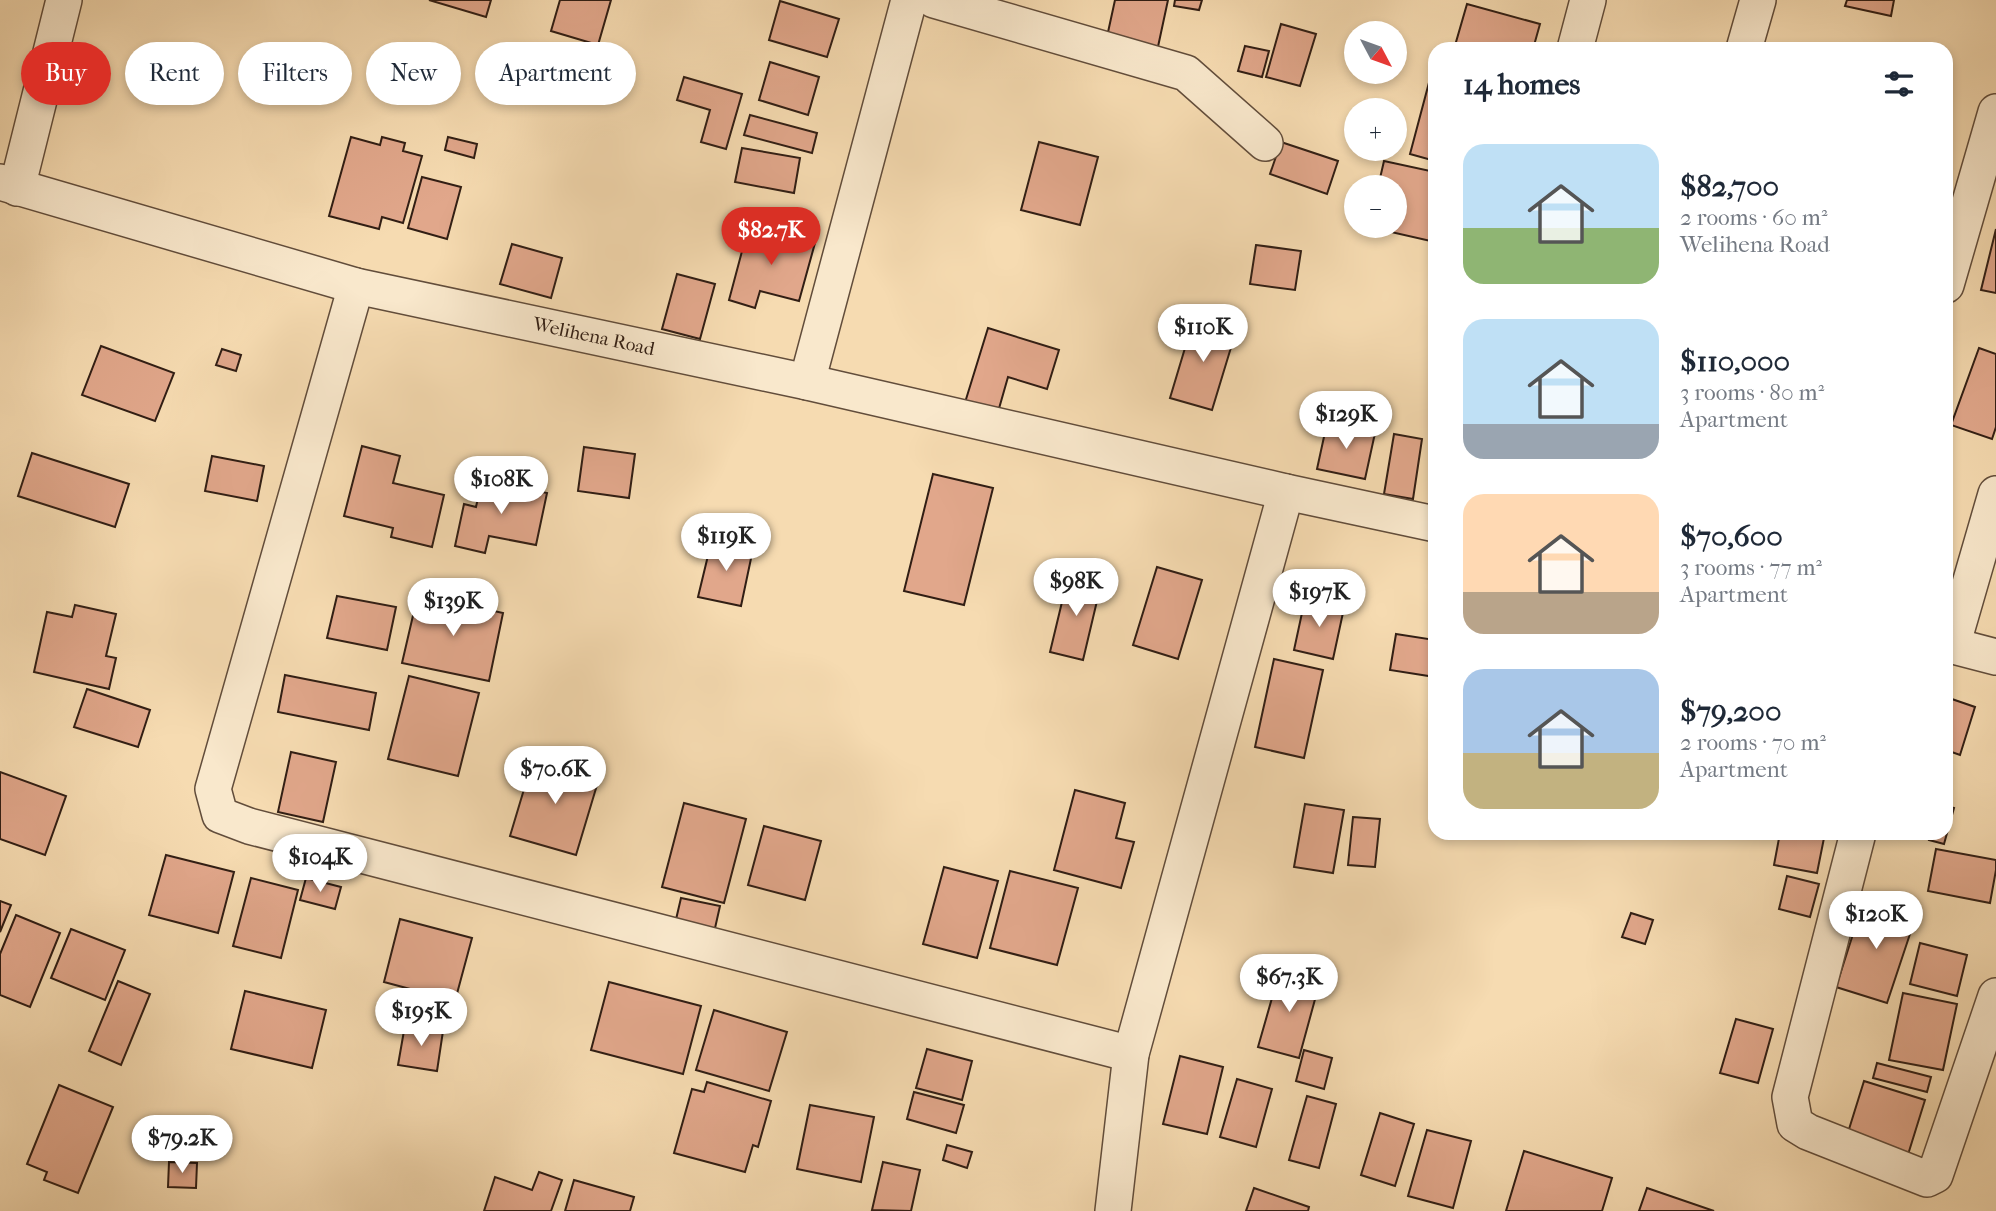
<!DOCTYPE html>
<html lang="en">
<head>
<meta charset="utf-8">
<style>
	:root { --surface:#fff; --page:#f2f2f3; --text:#1f2937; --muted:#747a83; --accent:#d93025 }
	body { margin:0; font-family:"IM FELL French Canon",serif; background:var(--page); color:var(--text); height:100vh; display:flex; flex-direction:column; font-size:26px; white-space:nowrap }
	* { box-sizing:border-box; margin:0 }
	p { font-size:23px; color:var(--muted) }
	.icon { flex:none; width:38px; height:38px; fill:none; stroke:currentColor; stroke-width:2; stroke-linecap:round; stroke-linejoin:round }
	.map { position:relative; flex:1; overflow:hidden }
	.drawer { position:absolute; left:1428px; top:42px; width:525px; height:798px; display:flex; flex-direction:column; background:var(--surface); border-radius:21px; box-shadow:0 4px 10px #0003 }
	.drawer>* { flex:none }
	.banner { position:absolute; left:21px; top:42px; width:665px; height:63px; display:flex; gap:14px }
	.needle { width:46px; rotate:131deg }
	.fabs { position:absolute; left:1344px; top:21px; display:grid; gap:14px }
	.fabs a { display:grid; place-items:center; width:63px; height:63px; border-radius:50%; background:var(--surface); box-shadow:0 4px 10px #0003; font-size:35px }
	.price { position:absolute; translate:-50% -60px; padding:0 16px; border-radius:24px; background:#fff; color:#222; font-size:23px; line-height:46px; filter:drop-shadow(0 2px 4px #0008) }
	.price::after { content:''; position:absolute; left:50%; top:42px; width:21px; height:16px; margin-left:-10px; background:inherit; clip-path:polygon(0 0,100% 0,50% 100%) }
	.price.selected { background:var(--accent); color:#fff }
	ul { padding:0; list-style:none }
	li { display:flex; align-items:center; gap:21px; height:175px; padding:0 35px }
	li span { display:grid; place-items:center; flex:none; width:196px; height:140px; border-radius:21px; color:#555 }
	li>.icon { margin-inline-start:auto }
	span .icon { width:84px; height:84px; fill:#fffc; stroke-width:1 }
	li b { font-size:30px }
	h2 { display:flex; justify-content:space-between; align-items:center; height:84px; padding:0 35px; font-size:30px }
	.tag { padding:0 24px; border-radius:32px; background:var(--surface); box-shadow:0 4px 10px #0003; font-size:24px; line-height:63px }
	.tag.selected { background:var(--accent); color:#fff }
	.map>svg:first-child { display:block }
	.building { fill:#e1a78b; stroke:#311e14; stroke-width:2 }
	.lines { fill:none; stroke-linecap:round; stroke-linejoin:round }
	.street-casing { stroke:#624d3b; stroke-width:38 }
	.street { stroke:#f9e8cc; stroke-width:35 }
	.labels { text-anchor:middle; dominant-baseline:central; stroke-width:6; stroke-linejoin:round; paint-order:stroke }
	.street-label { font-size:19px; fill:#311e14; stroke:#f9e8cc }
</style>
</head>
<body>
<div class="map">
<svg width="1996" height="1211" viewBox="0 0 1996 1211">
	<rect width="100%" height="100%" fill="#f6dbb1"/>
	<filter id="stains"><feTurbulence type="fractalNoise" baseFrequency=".00286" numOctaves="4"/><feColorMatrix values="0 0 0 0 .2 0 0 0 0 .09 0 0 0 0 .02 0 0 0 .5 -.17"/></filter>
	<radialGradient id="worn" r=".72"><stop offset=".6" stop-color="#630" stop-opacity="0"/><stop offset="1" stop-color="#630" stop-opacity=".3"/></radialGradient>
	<g class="building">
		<polygon points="429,0 491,0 486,17"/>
		<polygon points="560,0 611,0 598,45 551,31"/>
		<polygon points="1115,0 1168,0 1156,56 1105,46"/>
		<polygon points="1175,0 1202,0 1199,10 1174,6"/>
		<polygon points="1847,0 1894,0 1891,16 1845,6"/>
		<polygon points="780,1 839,19 827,57 769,40"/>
		<polygon points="1467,4 1540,24 1533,49 1454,49"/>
		<polygon points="1281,24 1316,34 1300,86 1266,77"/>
		<polygon points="1245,46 1269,51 1262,77 1238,71"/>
		<polygon points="770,62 819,77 808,115 759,100"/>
		<polygon points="1431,75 1435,76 1435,161 1410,154"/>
		<polygon points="684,77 742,94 726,149 701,142 710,110 677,100"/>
		<polygon points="750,115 817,133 812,153 744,135"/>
		<polygon points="351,137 380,145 382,137 405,143 403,151 422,156 403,223 382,217 379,229 329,216"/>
		<polygon points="448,137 477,144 474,158 445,150"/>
		<polygon points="1039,142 1098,157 1080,225 1021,210"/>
		<polygon points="1281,142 1338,161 1327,194 1270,174"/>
		<polygon points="742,148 800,158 794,193 735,182"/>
		<polygon points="1384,161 1435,172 1435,242 1369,227 1369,226 1395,226 1395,187 1378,187"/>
		<polygon points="422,177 461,187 447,239 408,228"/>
		<polygon points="749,225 815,243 799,301 760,291 755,308 729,300"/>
		<polygon points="1996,229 1996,293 1981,290"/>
		<polygon points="512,244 562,258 551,298 500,284"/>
		<polygon points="1256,245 1301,251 1295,290 1250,284"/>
		<polygon points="677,274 715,284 700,339 662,329"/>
		<polygon points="1194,318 1236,331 1212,410 1170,398"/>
		<polygon points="988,328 1059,350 1047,389 1008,377 996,419 963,409"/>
		<polygon points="101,346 174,373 155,421 82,395"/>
		<polygon points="1979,348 1996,354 1996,427 1992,439 1951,425"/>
		<polygon points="222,349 241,355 236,371 216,365"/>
		<polygon points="1327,423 1375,433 1365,479 1317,469"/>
		<polygon points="1394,434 1422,439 1413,499 1384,494"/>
		<polygon points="362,446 400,456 393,483 444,495 432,547 391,537 393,528 344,516"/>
		<polygon points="584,447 635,454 629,498 578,491"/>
		<polygon points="32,453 129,484 115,527 18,496"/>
		<polygon points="212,456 264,466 257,501 205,491"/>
		<polygon points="933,474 993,488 964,605 904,591"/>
		<polygon points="482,480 547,493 536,545 489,536 485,553 455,546 464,504 476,507"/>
		<polygon points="712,539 753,549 741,606 698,597"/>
		<polygon points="1157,567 1202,580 1178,659 1133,645"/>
		<polygon points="1068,577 1101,584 1083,660 1050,652"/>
		<polygon points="418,594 503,613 489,681 402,663"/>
		<polygon points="337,596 396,607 387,650 327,638"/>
		<polygon points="1305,599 1344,608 1333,659 1294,650"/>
		<polygon points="75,605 116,614 106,656 116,658 109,689 34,672 47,612 72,617"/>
		<polygon points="1396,634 1435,640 1435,677 1390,670"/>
		<polygon points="1274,659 1323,670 1304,758 1255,747"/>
		<polygon points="285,675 376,693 369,730 278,712"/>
		<polygon points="409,676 479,693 458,776 388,759"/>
		<polygon points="87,689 150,710 138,747 74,727"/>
		<polygon points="1946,697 1975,707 1960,755 1946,750"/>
		<polygon points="291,752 336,762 323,822 278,812"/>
		<polygon points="534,756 600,775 576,855 510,836"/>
		<polygon points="0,772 66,796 45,855 0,839"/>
		<polygon points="1075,790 1125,803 1116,838 1134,842 1121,888 1054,870"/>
		<polygon points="684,803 746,819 724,903 662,887"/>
		<polygon points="1305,804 1344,810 1333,873 1294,867"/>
		<polygon points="1946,806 1954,808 1944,844 1929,840 1931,833 1946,833"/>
		<polygon points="1353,817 1380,819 1375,867 1348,865"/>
		<polygon points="764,826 821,841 805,900 748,885"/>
		<polygon points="1780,833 1825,833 1817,873 1774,865"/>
		<polygon points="1936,849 1996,860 1996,870 1990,903 1928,891"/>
		<polygon points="166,855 234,872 218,933 149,915"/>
		<polygon points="944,867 998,881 977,958 923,944"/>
		<polygon points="1010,871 1078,888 1057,965 990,948"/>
		<polygon points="1787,876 1819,884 1810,917 1779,909"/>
		<polygon points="251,878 298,890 281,958 233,946"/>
		<polygon points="306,878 341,887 335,909 300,900"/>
		<polygon points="681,898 720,906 713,937 674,928"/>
		<polygon points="1864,900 1916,916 1887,1003 1836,987"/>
		<polygon points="0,901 11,905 0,932"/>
		<polygon points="1631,913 1653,920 1645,944 1622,937"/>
		<polygon points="16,915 60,933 30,1007 0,995 0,954"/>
		<polygon points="400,919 472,938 455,1001 384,982"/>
		<polygon points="71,929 125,950 105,1000 51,978"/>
		<polygon points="1920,943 1967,955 1957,996 1910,984"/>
		<polygon points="1280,970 1320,981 1299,1058 1258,1047"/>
		<polygon points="118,981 150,994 121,1065 89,1051"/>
		<polygon points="609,982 701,1006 683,1074 591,1050"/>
		<polygon points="245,991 326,1010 312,1068 231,1049"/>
		<polygon points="1903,993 1957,1004 1943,1070 1889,1060"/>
		<polygon points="714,1010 787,1032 769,1091 696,1070"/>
		<polygon points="1736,1019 1773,1029 1758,1083 1720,1073"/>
		<polygon points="405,1025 443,1031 437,1071 398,1065"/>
		<polygon points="927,1049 972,1061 962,1100 916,1088"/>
		<polygon points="1304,1050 1332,1058 1324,1089 1296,1081"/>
		<polygon points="1180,1056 1223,1067 1207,1134 1163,1124"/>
		<polygon points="1877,1063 1931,1077 1927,1092 1873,1078"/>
		<polygon points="1237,1079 1272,1089 1256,1147 1220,1137"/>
		<polygon points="1864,1081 1925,1100 1906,1161 1845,1142"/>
		<polygon points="707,1082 771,1101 758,1147 753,1145 745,1172 674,1153 692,1089 704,1092"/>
		<polygon points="59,1085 113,1107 78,1193 44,1180 47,1172 27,1164"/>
		<polygon points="914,1092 964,1105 956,1133 907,1119"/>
		<polygon points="1307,1096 1336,1104 1319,1168 1289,1160"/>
		<polygon points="810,1105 874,1117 861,1182 797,1169"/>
		<polygon points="1380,1113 1414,1124 1395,1186 1361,1175"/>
		<polygon points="1427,1130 1471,1141 1453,1208 1408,1196"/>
		<polygon points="947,1145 972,1152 967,1168 943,1160"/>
		<polygon points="1524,1151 1612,1178 1602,1211 1506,1211"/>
		<polygon points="169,1162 197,1163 196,1188 168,1187"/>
		<polygon points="883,1162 920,1170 911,1211 872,1210"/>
		<polygon points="539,1172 562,1180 551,1211 484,1211 495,1177 532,1190"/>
		<polygon points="574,1180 634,1197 630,1211 565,1211"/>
		<polygon points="1254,1188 1309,1207 1308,1211 1246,1211"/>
		<polygon points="1647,1188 1714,1211 1639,1211"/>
	</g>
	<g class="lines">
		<defs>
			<g id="street">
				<polyline points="934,0 1186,73 1265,143"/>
				<polyline points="1575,49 1588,0"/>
				<polyline points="1744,49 1758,0"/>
				<path id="s1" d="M 0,182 L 356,286 L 807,382 L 909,0"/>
				<polyline points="17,188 64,0"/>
				<polyline points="1946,285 1996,112"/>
				<polyline points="356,286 213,789 220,815 249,826 1131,1054"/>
				<polyline points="807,382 1286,492 1435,524"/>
				<polyline points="1946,644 1996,657"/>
				<polyline points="1952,646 1996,494"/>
				<polyline points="1858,833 1790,1097 1795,1124 1808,1132 1927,1179 1935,1175 1996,996"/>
				<polyline points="1113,1211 1131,1054 1286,492"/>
			</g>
		</defs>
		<use href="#street" class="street-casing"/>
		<use href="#street" class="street"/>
	</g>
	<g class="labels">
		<g class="street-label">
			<text stroke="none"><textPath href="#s1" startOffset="614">Welihena Road</textPath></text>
		</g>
	</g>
	<rect width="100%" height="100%" filter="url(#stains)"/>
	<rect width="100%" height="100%" fill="url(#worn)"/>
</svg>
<div class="fabs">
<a><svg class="needle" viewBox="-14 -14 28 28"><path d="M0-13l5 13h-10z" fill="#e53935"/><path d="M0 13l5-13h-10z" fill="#747a83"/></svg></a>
<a>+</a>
<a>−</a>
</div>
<b class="price selected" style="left:771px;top:267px">$82.7K</b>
<b class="price" style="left:1203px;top:364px">$110K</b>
<b class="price" style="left:1346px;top:451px">$129K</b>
<b class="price" style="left:501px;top:516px">$108K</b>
<b class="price" style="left:726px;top:573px">$119K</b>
<b class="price" style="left:1076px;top:618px">$98K</b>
<b class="price" style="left:1319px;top:629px">$197K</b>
<b class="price" style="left:453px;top:638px">$139K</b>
<b class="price" style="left:555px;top:806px">$70.6K</b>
<b class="price" style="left:320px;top:894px">$104K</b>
<b class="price" style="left:1876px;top:951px">$120K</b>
<b class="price" style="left:1289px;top:1014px">$67.3K</b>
<b class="price" style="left:421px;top:1048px">$195K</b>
<b class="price" style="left:182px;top:1175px">$79.2K</b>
<div class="banner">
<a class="tag selected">Buy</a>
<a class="tag">Rent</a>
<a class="tag">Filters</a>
<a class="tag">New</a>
<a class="tag">Apartment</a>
</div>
<section class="drawer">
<h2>14 homes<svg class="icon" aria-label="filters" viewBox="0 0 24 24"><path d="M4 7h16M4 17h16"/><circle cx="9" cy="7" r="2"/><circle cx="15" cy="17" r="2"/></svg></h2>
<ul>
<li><span style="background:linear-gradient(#bfe0f5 60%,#8fb573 0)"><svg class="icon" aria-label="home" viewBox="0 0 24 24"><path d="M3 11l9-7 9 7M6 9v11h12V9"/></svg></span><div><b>$82,700</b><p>2 rooms · 60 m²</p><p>Welihena Road</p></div></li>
<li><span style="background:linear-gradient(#bfe0f5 75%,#9aa5b1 0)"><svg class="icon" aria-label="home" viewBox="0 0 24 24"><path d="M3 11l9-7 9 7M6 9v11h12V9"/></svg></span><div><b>$110,000</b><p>3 rooms · 80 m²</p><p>Apartment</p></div></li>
<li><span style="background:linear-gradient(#ffd9b3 70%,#b9a48a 0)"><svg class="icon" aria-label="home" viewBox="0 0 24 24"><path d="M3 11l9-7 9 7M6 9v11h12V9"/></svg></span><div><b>$70,600</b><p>3 rooms · 77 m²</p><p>Apartment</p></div></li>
<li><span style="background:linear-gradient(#a9c7e8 60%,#c2b280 0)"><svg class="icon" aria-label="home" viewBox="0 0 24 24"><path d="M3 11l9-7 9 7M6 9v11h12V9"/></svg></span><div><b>$79,200</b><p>2 rooms · 70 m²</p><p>Apartment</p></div></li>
</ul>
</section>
</div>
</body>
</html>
